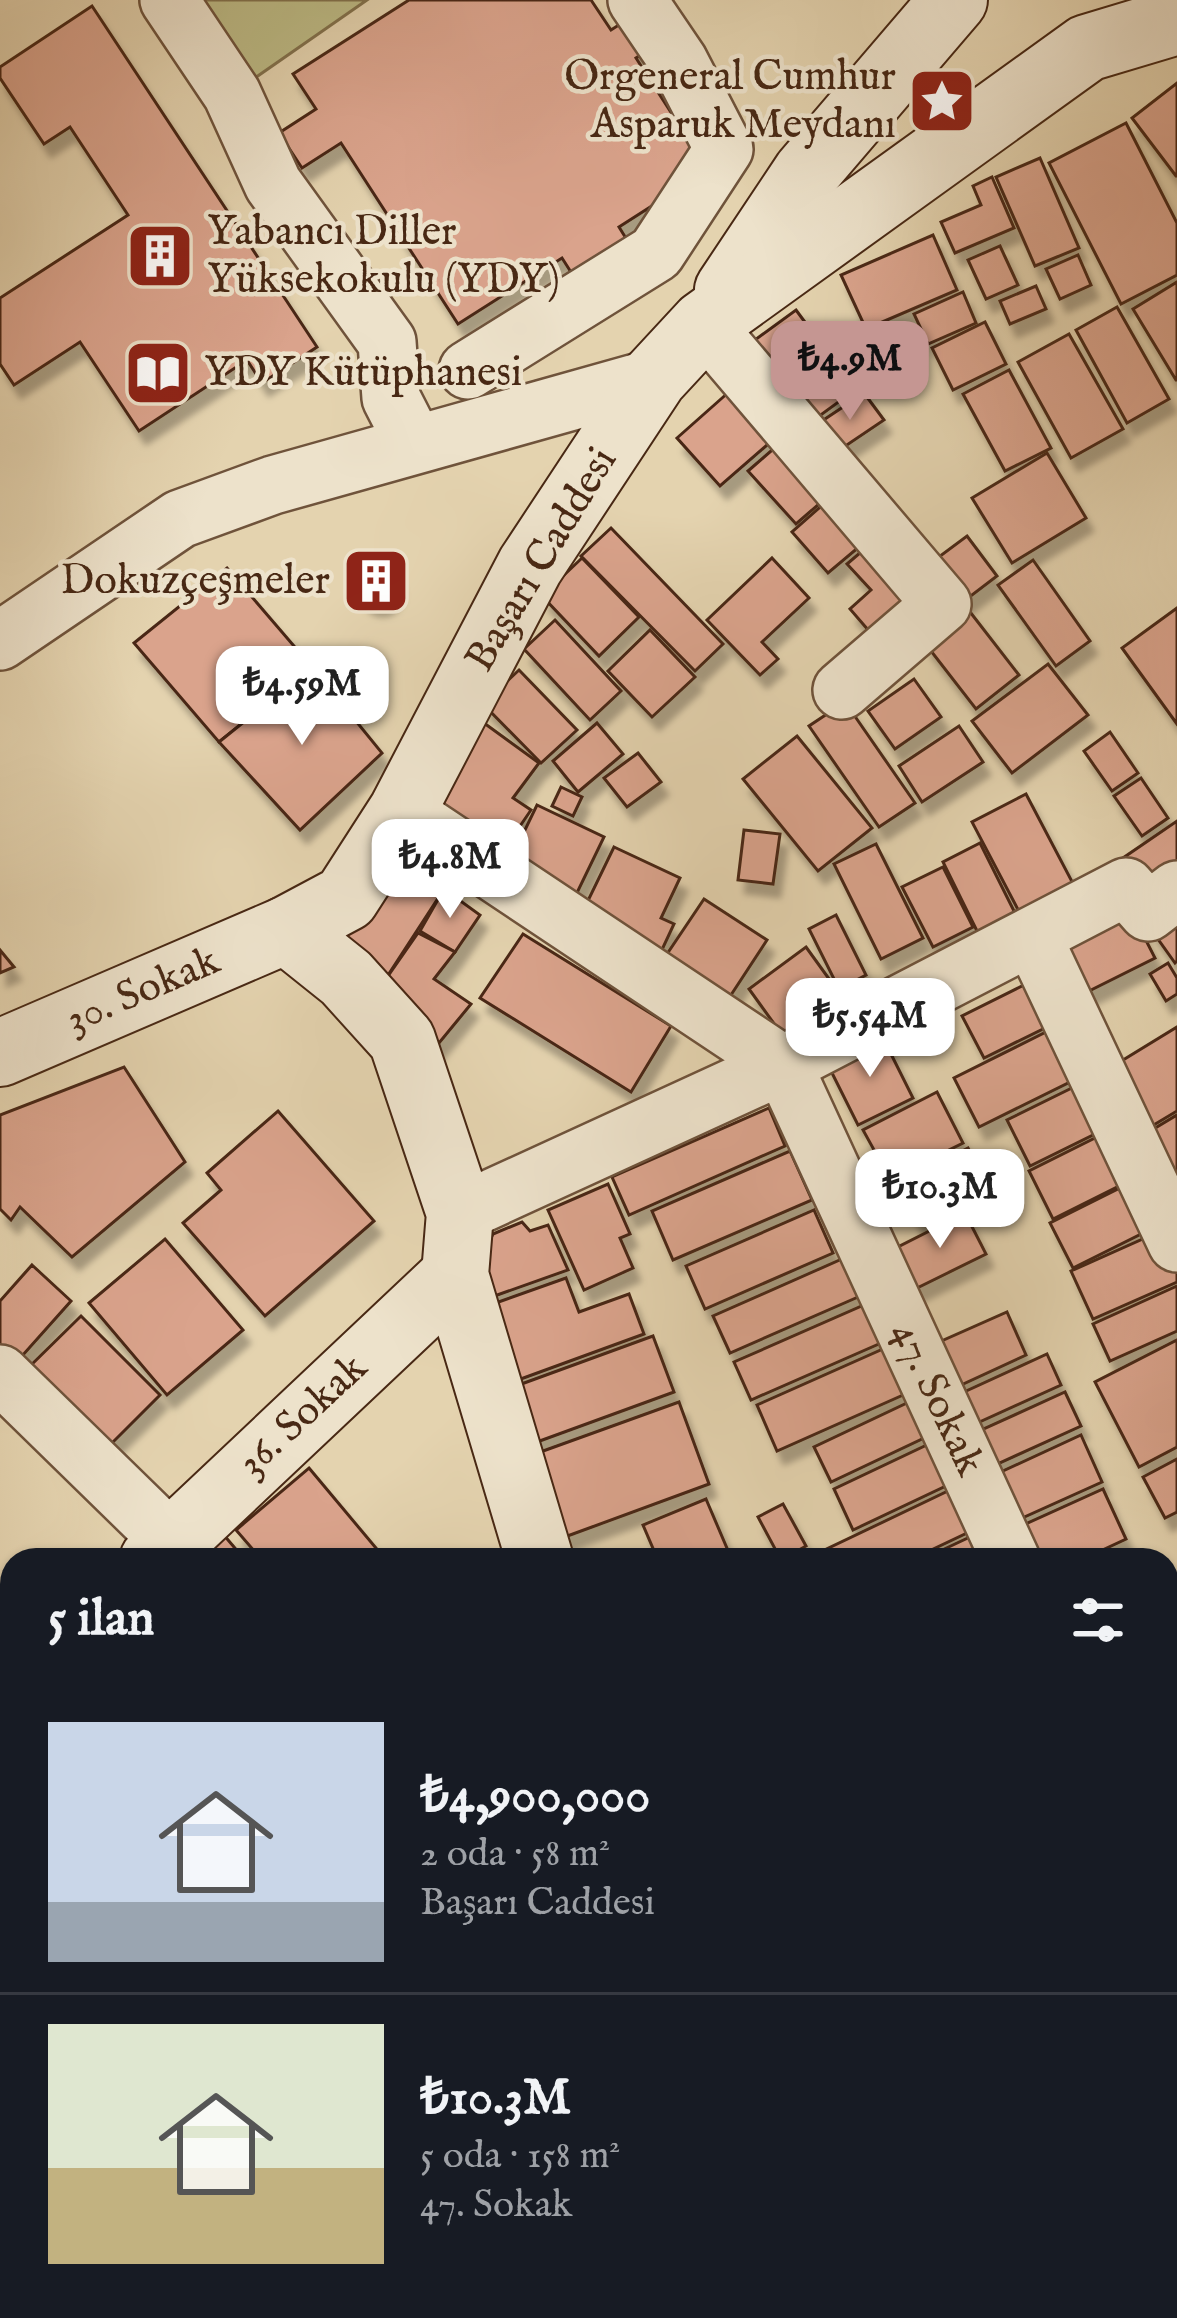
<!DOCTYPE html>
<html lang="tr">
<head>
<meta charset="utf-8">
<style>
	:root { --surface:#171b24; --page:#242831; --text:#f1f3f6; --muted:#9ea1a6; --line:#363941; --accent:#c59692 }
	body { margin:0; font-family:"IM FELL English",serif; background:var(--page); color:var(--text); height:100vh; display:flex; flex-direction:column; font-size:45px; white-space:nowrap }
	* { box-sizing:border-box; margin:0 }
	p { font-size:39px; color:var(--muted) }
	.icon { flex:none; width:66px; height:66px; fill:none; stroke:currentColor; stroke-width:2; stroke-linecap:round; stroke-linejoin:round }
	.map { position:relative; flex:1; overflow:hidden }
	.side { position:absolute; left:0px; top:1548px; width:1179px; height:771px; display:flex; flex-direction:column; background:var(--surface); border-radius:36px 36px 0 0; box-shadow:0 3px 9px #0004 }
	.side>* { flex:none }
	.price { position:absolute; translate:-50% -102px; padding:0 27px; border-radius:24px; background:#fff; color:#222; font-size:39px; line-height:78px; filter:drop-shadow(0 3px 6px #0008) }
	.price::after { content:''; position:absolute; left:50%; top:72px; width:36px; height:27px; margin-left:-18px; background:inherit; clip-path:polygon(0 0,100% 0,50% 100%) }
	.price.current { background:var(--accent); color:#111 }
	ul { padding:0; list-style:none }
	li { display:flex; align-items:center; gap:36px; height:300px; padding:0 48px }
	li+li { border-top:3px solid var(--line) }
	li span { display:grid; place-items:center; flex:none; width:336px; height:240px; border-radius:0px; color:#555 }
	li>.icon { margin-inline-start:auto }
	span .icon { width:144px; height:144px; fill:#fffc; stroke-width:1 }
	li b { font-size:51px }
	h2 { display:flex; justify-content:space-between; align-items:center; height:144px; padding:0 48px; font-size:51px }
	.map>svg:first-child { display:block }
	.green { fill:#bcba85; stroke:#82714c; stroke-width:3 }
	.building { fill:#daa38c; stroke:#482814; stroke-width:3; filter:url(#shadow) }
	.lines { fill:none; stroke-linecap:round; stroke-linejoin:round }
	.street-casing { stroke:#6f533b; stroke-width:62 }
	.secondary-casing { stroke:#482814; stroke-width:70 }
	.street { stroke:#ede2cb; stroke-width:57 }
	.secondary { stroke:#ede2cb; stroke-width:66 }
	.labels { text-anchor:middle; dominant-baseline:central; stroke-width:9; stroke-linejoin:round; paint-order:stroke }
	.poi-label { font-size:42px; fill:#482814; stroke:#ede2cb; text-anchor:end }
	.street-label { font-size:42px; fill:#482814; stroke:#ede2cb }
</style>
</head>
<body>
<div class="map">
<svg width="1177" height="2318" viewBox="0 0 1177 2318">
	<defs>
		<filter id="shadow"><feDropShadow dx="7" dy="13" stdDeviation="3" flood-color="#0004"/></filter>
	</defs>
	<rect width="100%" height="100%" fill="#e4d3af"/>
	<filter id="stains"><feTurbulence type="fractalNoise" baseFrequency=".00167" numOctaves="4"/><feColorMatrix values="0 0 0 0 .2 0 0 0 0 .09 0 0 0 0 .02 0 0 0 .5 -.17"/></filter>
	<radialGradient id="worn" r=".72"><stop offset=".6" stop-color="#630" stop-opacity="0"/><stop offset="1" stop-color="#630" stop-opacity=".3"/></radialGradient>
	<polygon class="green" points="169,0 367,0 232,94"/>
	<g class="building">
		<polygon points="409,0 591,0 611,30 639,12 659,43 636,58 708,170 619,227 637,256 583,291 562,258 458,324 341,143 302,168 279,133 316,109 293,74"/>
		<polygon points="92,6 317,347 262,383 247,360 139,431 80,342 14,385 0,364 0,298 128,215 70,127 44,144 0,78 0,67"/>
		<polygon points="1177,83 1177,176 1176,176 1132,118"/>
		<polygon points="1126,123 1177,223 1177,275 1121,304 1049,163"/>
		<polygon points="1040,158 1079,248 1035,266 996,177"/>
		<polygon points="992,177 1014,228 955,253 941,222 981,205 973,186"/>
		<polygon points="933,235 957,290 866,329 841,275"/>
		<polygon points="1000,246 1018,285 986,299 968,260"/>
		<polygon points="1078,255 1091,285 1060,299 1046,269"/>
		<polygon points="1177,282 1177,380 1176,380 1133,309"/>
		<polygon points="1036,286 1046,309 1010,324 1000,301"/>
		<polygon points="963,292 976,323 928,344 914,314"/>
		<polygon points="1117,307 1169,399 1127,423 1076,330"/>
		<polygon points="796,310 855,390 807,425 748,345"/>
		<polygon points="985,322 1006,364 953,390 932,348"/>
		<polygon points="1069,334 1123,429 1071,458 1018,362"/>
		<polygon points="1009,370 1051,448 1005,471 963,394"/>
		<polygon points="739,383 782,432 720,486 677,438"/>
		<polygon points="864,393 884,420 835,453 816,425"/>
		<polygon points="787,437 834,491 796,524 748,471"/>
		<polygon points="1047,453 1086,518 1012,563 972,498"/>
		<polygon points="835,494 872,536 828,573 792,532"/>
		<polygon points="611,528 723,644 695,671 581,556"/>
		<polygon points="967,536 997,576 955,608 924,568"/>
		<polygon points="875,540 931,602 882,646 850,609 871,590 847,564"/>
		<polygon points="582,558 639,617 599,656 542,596"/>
		<polygon points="772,558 809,598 762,642 778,659 760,675 707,620"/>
		<polygon points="1033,560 1090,641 1056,666 998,585"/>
		<circle cx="376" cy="583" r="20"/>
		<polygon points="227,568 312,667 219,742 134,643"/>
		<polygon points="967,608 1019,675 976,709 924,642"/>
		<polygon points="1177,608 1177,724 1122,648"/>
		<polygon points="555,620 621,691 590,720 524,649"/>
		<polygon points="650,630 695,677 652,717 608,671"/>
		<polygon points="1048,664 1088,715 1012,773 972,721"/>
		<polygon points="312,667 382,753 300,830 219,742"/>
		<polygon points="519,670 577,730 541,763 483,704"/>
		<polygon points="914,679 941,717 895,749 868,711"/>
		<polygon points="845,702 915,803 879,827 809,726"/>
		<polygon points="484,723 539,763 513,798 531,810 503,851 426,802"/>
		<polygon points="597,723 623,754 578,792 553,761"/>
		<polygon points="959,726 983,762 922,802 899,766"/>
		<polygon points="1110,732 1138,773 1112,791 1084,751"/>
		<polygon points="797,736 872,828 818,871 743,779"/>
		<polygon points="638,753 661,782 627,807 604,778"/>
		<polygon points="1141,778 1168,818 1142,836 1114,796"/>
		<polygon points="561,787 582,797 573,816 552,806"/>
		<polygon points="1026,794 1078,893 1024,921 972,822"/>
		<polygon points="537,805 604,837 574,899 507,867"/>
		<polygon points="1177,821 1177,880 1151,898 1123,858"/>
		<polygon points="744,830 780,834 773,884 738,880"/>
		<polygon points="980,843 1017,917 979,935 943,862"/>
		<polygon points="876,844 923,938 881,959 834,864"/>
		<polygon points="614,847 680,878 661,918 674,924 660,954 581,915"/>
		<polygon points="397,857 444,889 379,989 341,939"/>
		<polygon points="943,867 973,927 933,947 902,887"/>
		<polygon points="444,889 480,915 455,952 420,931"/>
		<polygon points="704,899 767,940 729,998 665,957"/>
		<polygon points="1177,905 1177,961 1175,963 1148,925"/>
		<polygon points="1131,911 1155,958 1085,993 1061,945"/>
		<polygon points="836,915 866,975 839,989 809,929"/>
		<polygon points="418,933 455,952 434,979 471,1004 425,1060 379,989"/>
		<polygon points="523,934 671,1026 631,1092 480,998"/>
		<polygon points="806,947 845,1001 788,1043 749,989"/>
		<polygon points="0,950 14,967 0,973"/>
		<polygon points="1168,963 1177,978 1177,994 1166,1001 1150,974"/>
		<polygon points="1028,983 1049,1026 984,1058 962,1016"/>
		<polygon points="1177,1027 1177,1111 1147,1129 1110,1068"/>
		<polygon points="1048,1031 1074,1080 979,1127 954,1078"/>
		<polygon points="882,1036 913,1098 858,1125 826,1061"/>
		<polygon points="124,1067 185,1162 72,1257 20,1207 11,1220 0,1209 0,1115"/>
		<polygon points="1080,1084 1103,1130 1030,1166 1007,1120"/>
		<polygon points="937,1092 963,1143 890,1179 863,1130"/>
		<polygon points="769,1108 785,1146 629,1215 612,1177"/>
		<polygon points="278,1111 374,1221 265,1316 183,1223 221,1190 207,1173"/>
		<polygon points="1177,1115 1177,1175 1169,1180 1142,1136"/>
		<polygon points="1109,1131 1133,1179 1053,1219 1029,1171"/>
		<polygon points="968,1148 989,1187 917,1224 897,1185"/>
		<polygon points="790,1151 812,1200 673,1260 652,1211"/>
		<polygon points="1134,1181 1157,1226 1073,1268 1050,1223"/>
		<polygon points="608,1184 630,1234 620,1238 633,1268 584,1290 548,1210"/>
		<polygon points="814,1210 833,1253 705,1309 686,1266"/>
		<polygon points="965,1213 986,1254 915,1289 894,1249"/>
		<polygon points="522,1222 530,1231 548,1225 568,1270 486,1299 475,1270 493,1234"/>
		<polygon points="1163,1230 1177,1261 1177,1282 1093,1319 1071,1271"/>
		<polygon points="165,1239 243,1330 167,1395 89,1303"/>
		<polygon points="842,1259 858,1297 730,1353 713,1316"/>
		<polygon points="32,1265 71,1301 14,1365 0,1353 0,1301"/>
		<polygon points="566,1278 579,1312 629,1294 644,1334 518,1380 490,1305"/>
		<polygon points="1177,1286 1177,1331 1110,1361 1093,1324"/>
		<polygon points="864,1305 881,1343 751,1400 734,1362"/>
		<polygon points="1007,1312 1026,1355 948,1391 928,1347"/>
		<polygon points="81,1316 160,1395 103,1452 23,1373"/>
		<polygon points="653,1336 674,1392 526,1446 505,1390"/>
		<polygon points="1177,1340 1177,1447 1139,1467 1095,1382"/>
		<polygon points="883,1349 903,1395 777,1451 757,1405"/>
		<polygon points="1047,1354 1061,1385 964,1429 951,1398"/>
		<polygon points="1065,1392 1081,1426 982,1471 966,1437"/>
		<polygon points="679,1402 709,1484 562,1538 532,1455"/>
		<polygon points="907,1403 924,1438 831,1482 814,1447"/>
		<polygon points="1081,1435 1102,1482 1011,1523 990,1477"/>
		<polygon points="931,1443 950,1484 853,1530 834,1489"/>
		<polygon points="1177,1459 1177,1512 1165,1518 1143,1477"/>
		<polygon points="309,1468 386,1560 262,1560 236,1530"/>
		<polygon points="1103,1489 1126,1539 1081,1560 1023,1560 1010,1531"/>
		<polygon points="948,1491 969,1532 910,1560 814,1560 812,1556"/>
		<polygon points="706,1499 732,1560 658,1560 643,1525"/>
		<polygon points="783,1504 806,1546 781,1560 758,1517"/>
		<polygon points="223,1534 245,1560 205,1560"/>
		<polygon points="970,1537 981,1560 921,1560"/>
		<polygon points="621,1550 624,1560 588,1560"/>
		<polygon points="1177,1669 1177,1729 1167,1733 1167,1673"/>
		<polygon points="0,1801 12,1813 12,1892 0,1903"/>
		<polygon points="1177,1820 1177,1894 1167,1874 1167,1825"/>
		<polygon points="1167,1991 1177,2015 1177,2139 1167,2143"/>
		<polygon points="12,2052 12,2148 0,2124 0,2061"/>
		<polygon points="1177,2151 1177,2203 1167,2207 1167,2155"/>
		<polygon points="1177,2211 1177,2318 1126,2318 1121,2307 1167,2307 1167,2215"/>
		<polygon points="0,2269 10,2288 0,2295"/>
		<polygon points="11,2294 12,2307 19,2318 0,2318 0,2300"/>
		<polygon points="269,2307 336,2307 341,2318 275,2318"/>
		<polygon points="341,2307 414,2307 420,2318 347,2318"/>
		<polygon points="419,2307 503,2307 508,2318 425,2318"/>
		<polygon points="506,2307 537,2307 520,2318 512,2318"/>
		<polygon points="712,2307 763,2307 766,2313 756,2318 717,2318"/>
		<polygon points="842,2307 879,2307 884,2318 841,2318 837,2309"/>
	</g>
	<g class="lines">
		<defs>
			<g id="street">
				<polyline points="169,0 232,94 273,184 387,342 391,398 414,443"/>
				<polyline points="704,324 942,604 842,690"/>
				<polyline points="468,370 656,253 724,149 679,62 637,0"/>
				<polyline points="0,641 180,519 273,485 654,378"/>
				<polyline points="402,811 783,1065 1011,1560"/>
				<polyline points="1033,938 1177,1243"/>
				<polyline points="460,1213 783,1065 1126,887 1148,912 1177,890"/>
				<polyline points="0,1374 170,1540"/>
				<polyline points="1167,1765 1177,1760"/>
				<polyline points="1167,1901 1177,1923"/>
				<polyline points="0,2223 12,2248"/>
				<polyline points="40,2307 46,2318"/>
				<polyline points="576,2318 591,2307"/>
			</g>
			<g id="secondary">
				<polyline points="728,290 806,173 954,0"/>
				<polyline points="0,1053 286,930"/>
				<polyline points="153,1560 455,1275"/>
				<polyline points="540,1560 455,1275 460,1213 402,1040 346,978 286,930 346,898 402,811 530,566 654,378 704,324 1087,48 1177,21"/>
				<polyline points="0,1739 12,1725"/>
				<polyline points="0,1977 12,1968"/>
				<polyline points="791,2307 796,2318"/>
			</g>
		</defs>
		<use href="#street" class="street-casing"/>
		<use href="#secondary" class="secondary-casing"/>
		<use href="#street" class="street"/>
		<use href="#secondary" class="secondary"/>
	</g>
	<defs>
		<symbol id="sight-square" viewBox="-11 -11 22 22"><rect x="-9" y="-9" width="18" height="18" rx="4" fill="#8f2418" stroke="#ede2cb"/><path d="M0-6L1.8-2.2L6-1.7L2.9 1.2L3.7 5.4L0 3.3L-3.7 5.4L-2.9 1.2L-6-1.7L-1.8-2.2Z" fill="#fff"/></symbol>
		<symbol id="building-square" viewBox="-11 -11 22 22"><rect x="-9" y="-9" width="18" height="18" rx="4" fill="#8f2418" stroke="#ede2cb"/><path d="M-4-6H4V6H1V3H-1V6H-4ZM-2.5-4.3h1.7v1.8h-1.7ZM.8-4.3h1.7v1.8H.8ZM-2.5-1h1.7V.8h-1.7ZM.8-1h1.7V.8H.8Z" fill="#fff"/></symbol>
		<symbol id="library-square" viewBox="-11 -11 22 22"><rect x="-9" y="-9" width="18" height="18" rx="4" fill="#8f2418" stroke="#ede2cb"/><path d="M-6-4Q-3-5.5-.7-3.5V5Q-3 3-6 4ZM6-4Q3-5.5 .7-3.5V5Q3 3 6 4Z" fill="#fff"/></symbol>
	</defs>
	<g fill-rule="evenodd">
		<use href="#sight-square" x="904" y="63" width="76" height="76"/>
		<use href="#building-square" x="122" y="218" width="76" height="76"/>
		<use href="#library-square" x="120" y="335" width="76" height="76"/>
		<use href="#building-square" x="338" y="543" width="76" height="76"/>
	</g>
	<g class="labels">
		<g class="poi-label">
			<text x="896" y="77">Orgeneral Cumhur<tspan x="896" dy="48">Asparuk Meydanı</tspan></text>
			<text x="207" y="232" text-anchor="start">Yabancı Diller<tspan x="207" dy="48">Yüksekokulu (YDY)</tspan></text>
			<text x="204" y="373" text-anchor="start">YDY Kütüphanesi</text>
			<text x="330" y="581">Dokuzçeşmeler</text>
		</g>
		<g class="street-label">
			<text transform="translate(542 560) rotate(-59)">Başarı Caddesi</text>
			<text transform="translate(143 991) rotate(-23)">30. Sokak</text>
			<text transform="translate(937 1399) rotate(65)">47. Sokak</text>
			<text transform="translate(303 1416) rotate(-43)">36. Sokak</text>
		</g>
	</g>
	<rect width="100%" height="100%" filter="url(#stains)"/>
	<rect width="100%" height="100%" fill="url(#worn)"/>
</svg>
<b class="price current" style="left:850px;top:423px">₺4.9M</b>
<b class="price" style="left:302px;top:748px">₺4.59M</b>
<b class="price" style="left:450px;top:921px">₺4.8M</b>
<b class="price" style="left:870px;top:1080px">₺5.54M</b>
<b class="price" style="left:940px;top:1251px">₺10.3M</b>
<section class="side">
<h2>5 ilan<svg class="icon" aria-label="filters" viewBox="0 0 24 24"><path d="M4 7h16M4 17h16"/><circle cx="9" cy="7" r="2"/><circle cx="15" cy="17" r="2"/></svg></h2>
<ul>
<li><span style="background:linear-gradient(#c9d6e8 75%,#9aa5b1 0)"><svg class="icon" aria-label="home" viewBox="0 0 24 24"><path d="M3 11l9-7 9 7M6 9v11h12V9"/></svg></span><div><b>₺4,900,000</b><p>2 oda · 58 m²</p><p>Başarı Caddesi</p></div></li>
<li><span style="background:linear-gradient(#dfe7d0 60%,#c2b280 0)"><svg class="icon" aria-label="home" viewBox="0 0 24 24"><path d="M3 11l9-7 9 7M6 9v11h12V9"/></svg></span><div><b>₺10.3M</b><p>5 oda · 158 m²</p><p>47. Sokak</p></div></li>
</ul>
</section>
</div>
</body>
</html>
